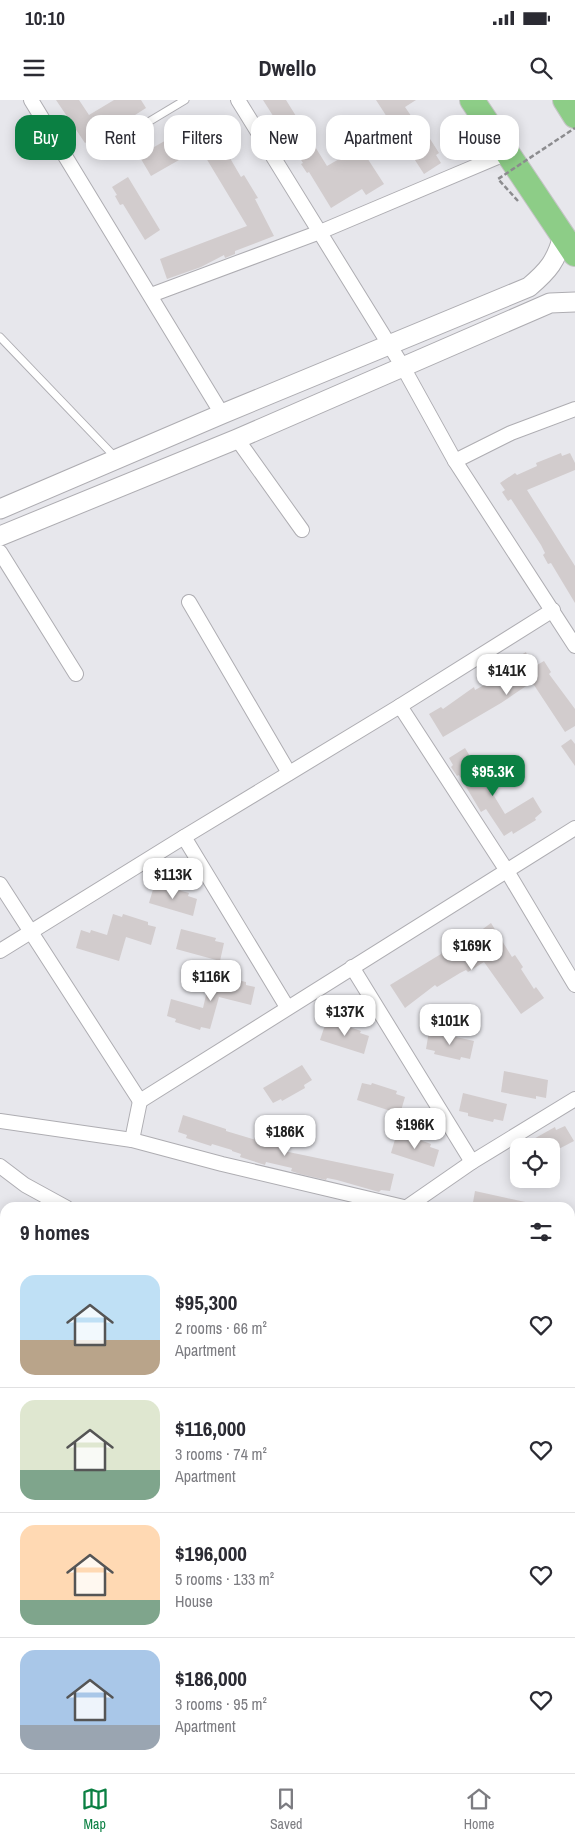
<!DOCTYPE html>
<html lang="en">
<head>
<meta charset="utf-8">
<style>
	:root { --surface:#fff; --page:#f2f2f3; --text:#2b2b33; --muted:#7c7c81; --line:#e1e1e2; --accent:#0b8043 }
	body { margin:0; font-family:"Archivo Narrow",sans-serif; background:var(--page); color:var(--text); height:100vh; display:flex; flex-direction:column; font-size:19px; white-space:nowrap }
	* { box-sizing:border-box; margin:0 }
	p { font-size:16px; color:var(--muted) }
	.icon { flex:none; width:28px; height:28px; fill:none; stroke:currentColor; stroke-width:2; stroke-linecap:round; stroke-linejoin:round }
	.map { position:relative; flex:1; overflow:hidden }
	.details { position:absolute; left:0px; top:1102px; width:575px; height:571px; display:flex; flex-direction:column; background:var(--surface); border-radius:15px 15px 0 0; box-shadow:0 2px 12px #0003 }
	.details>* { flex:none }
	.hud { position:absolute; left:15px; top:15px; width:545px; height:45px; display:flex; gap:10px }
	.tools { position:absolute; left:510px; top:1038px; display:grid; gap:10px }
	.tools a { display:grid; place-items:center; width:50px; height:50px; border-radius:10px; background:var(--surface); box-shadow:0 2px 12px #0003; font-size:25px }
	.price { position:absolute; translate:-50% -42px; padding:0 11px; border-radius:10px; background:#fff; color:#222; font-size:16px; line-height:32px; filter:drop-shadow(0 1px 2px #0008) }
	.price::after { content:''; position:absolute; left:50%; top:30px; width:15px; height:11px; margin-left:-8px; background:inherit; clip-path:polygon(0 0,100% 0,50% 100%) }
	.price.on { background:var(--accent); color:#fff }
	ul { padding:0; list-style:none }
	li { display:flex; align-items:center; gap:15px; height:125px; padding:0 20px }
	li+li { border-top:1px solid var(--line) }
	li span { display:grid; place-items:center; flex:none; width:140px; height:100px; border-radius:15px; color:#555 }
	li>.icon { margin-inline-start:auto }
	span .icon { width:60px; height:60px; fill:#fffc; stroke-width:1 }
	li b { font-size:21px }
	h2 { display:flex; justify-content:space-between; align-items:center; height:60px; padding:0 20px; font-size:21px }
	.tag { padding:0 18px; border-radius:15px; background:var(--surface); box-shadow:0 2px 12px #0003; font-size:18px; line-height:45px }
	.tag.on { background:var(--accent); color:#fff }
	.status { display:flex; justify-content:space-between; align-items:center; height:35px; padding:0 25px; background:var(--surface); direction:ltr }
	.status svg { height:14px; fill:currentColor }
	header { display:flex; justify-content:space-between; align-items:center; height:65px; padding:0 20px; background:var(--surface); font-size:22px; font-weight:700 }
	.menu { display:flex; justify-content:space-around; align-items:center; height:70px; border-top:1px solid var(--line); background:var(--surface); font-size:14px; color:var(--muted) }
	.menu a { display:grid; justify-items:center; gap:2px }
	.menu .on { color:var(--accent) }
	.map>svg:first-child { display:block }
	.building { fill:#d2cccd }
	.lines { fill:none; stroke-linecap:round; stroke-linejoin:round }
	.lane-casing { stroke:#aeadb2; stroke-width:9 }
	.street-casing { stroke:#aeadb2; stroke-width:16 }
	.secondary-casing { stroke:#aeadb2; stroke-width:21 }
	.highway-casing { stroke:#c4c4c5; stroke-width:26 }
	.lane { stroke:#fff; stroke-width:7 }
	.street { stroke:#fff; stroke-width:14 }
	.secondary { stroke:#fff; stroke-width:19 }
	.highway { stroke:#8dcd87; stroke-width:24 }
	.path-bridge { stroke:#8c8c8f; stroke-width:2.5; stroke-dasharray:5 2.5; stroke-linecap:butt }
</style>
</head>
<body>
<div class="status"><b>10:10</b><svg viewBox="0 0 49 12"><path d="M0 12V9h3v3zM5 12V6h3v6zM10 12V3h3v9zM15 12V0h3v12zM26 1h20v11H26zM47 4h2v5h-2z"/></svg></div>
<header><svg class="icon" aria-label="menu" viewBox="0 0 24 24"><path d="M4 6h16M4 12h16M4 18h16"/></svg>Dwello<svg class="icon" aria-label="search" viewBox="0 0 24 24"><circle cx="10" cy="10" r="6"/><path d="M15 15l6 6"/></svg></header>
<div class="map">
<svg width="575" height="1673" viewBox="0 0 575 1673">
	<rect width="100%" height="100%" fill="#e7e7ec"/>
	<g class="building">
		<polygon points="56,0 79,0 89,15 114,0 141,0 146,8 124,22 122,19 106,29 85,43"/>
		<polygon points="263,0 286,0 327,66 360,47 384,84 366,95 362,89 331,108 309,72 307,73 301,64 303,63"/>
		<polygon points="376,0 416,0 405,7 422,32 425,31 439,53 436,55 441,63 424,74"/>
		<polygon points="208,22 213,30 215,29 229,51 227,53 241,77 244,75 258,98 255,99 274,136 235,151 235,154 225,158 224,155 201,167 167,179 160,159 247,126 200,48 151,76 141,59 148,54 147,51 170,38 172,41 180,36 181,39"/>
		<polygon points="128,77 160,130 145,140 123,104 120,105 115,96 117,95 112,87"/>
		<polygon points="561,353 562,356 570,353 575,363 575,370 527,390 575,466 575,503 551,463 548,464 543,455 545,453 541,445 511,399 508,401 502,392 505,390 500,383 515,373 517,375 537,366 536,363"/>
		<polygon points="526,552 528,558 532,556 537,565 544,561 551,572 549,574 575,609 575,626 565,632 532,582 501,603 443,637 429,614 441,607 443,609 474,587 475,590 495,579 491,573"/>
		<polygon points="571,639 575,644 575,666 561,646"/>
		<polygon points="465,648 505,714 533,697 542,712 535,718 536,720 513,734 512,731 504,736 486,709 481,712 459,675 457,676 451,667 453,665 449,658"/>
		<polygon points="154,786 163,788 164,786 189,793 188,796 197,799 193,816 149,803"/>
		<polygon points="113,814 122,817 123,814 148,822 148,825 156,827 151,845 126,837 119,861 76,848 81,830 90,833 91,830 107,835"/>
		<polygon points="491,823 512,857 515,855 523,867 521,869 534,889 536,887 544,898 521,914 484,862 468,872 466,870 460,873 437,887 435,885 405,908 390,885 459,843 461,845"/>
		<polygon points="181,829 216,838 215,841 224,843 220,861 176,849"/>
		<polygon points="211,874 246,882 246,885 255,887 251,905 219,897 210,929 201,927 200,930 175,922 176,919 167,916 171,899 203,908"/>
		<polygon points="326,922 335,925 335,922 361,931 360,933 369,936 364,954 320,940"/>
		<polygon points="429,931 474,941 470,959 461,957 460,960 434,954 435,951 426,949"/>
		<polygon points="302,965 312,980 304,985 305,988 282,1001 281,999 273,1003 263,988"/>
		<polygon points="504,971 548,980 546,998 536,996 536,999 501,992"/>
		<polygon points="362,983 371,985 372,983 397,991 396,994 405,997 400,1014 357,1000"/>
		<polygon points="463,993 507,1004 503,1021 494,1019 493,1022 468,1016 468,1013 459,1011"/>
		<polygon points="183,1015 226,1029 226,1031 280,1047 279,1050 394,1074 390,1091 381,1090 379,1092 337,1080 327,1078 326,1080 300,1074 291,1071 292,1068 266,1062 265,1065 240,1057 241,1054 232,1051 232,1050 212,1044 211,1046 186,1038 187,1035 178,1032"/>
		<polygon points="565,1026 574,1041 551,1053 551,1046 521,1046 555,1027 556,1030"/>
		<polygon points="406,1035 431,1044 430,1047 439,1050 434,1067 391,1053 396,1036 405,1038"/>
		<polygon points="475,1091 530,1103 530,1108 472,1108"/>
	</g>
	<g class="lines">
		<defs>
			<g id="lane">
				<polyline points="120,39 185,0"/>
				<polyline points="0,237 116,358"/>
			</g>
			<g id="street">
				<polyline points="31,0 222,314"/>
				<polyline points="238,0 403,267 455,361 575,546"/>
				<polyline points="151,195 320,132 507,53"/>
				<polyline points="237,339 302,430"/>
				<polyline points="455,361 511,333 575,309"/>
				<polyline points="0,452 76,574"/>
				<polyline points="189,502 289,673"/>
				<polyline points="400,606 553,510"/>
				<polyline points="0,784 140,1001 575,728"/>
				<polyline points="0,851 184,737"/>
				<polyline points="352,867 472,1062 575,999"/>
				<polyline points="287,907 184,737 400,606 507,771 575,885"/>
				<polyline points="140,1001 132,1040 222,1064 408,1108"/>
				<polyline points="0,1021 132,1040"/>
				<polyline points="0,1066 25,1085 67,1108"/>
				<polyline points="407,1107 472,1062"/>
				<polyline points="570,1148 575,1149"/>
				<polyline points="0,1194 5,1197"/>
				<polyline points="0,1351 5,1348"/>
				<polyline points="570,1403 575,1405"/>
				<polyline points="570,1418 575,1420"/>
				<polyline points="0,1442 5,1442"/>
				<polyline points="570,1596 575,1598"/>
				<polyline points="465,1669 467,1673"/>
			</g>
			<g id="secondary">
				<path d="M 0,409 L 222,314 L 529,187 C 549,170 556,161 563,136"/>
				<polyline points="0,436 237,339 550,203 575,202"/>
			</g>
			<g id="highway">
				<polyline points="472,0 575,154"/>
				<polyline points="565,0 575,16"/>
			</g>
		</defs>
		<use href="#lane" class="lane-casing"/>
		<use href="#street" class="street-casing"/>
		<use href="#secondary" class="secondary-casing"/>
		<use href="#highway" class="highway-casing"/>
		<use href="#lane" class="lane"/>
		<use href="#street" class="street"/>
		<use href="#secondary" class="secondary"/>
		<use href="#highway" class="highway"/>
		<polyline class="path-bridge" points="518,101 498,79 575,28"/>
	</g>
</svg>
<div class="tools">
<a><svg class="icon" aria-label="locate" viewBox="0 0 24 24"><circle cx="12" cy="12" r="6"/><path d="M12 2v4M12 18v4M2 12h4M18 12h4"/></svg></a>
</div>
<b class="price" style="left:507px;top:596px">$141K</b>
<b class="price on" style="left:493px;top:697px">$95.3K</b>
<b class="price" style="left:173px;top:800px">$113K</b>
<b class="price" style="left:472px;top:871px">$169K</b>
<b class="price" style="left:211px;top:902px">$116K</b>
<b class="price" style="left:345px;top:937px">$137K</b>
<b class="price" style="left:450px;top:946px">$101K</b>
<b class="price" style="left:415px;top:1050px">$196K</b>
<b class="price" style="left:285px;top:1057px">$186K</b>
<div class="hud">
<a class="tag on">Buy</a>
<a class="tag">Rent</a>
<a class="tag">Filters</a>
<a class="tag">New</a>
<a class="tag">Apartment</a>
<a class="tag">House</a>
</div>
<section class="details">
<h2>9 homes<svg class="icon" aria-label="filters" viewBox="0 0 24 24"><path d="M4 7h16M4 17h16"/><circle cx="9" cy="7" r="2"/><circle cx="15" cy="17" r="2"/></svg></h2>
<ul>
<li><span style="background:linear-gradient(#bfe0f5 65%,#b9a48a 0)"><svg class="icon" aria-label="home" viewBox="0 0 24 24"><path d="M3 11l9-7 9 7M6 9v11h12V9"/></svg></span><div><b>$95,300</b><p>2 rooms · 66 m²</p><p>Apartment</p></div><svg class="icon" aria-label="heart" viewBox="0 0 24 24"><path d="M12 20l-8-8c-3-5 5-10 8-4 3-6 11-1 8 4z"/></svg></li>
<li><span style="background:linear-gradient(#dfe7d0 70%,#7fa58c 0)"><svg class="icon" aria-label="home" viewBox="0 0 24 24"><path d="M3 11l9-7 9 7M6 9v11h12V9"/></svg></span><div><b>$116,000</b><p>3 rooms · 74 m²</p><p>Apartment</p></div><svg class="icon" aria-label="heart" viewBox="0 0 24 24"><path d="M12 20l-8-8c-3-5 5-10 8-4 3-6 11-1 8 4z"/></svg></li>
<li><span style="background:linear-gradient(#ffd9b3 75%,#7fa58c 0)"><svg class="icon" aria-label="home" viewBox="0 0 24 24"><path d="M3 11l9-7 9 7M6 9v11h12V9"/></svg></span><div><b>$196,000</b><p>5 rooms · 133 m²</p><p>House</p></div><svg class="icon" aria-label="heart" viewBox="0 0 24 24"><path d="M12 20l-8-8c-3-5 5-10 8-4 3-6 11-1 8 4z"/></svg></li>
<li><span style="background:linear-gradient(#a9c7e8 75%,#9aa5b1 0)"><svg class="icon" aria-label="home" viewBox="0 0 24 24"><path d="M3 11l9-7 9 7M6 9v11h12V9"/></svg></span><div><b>$186,000</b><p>3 rooms · 95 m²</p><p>Apartment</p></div><svg class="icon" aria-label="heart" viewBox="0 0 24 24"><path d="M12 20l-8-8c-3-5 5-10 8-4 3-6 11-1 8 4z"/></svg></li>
</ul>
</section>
</div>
<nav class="menu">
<a class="on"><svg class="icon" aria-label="map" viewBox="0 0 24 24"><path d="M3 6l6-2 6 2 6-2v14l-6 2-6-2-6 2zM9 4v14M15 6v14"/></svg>Map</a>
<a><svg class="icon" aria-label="saved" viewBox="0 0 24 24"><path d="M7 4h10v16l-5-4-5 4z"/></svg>Saved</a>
<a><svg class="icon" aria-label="home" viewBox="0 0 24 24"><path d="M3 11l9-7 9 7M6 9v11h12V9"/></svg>Home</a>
</nav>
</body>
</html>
